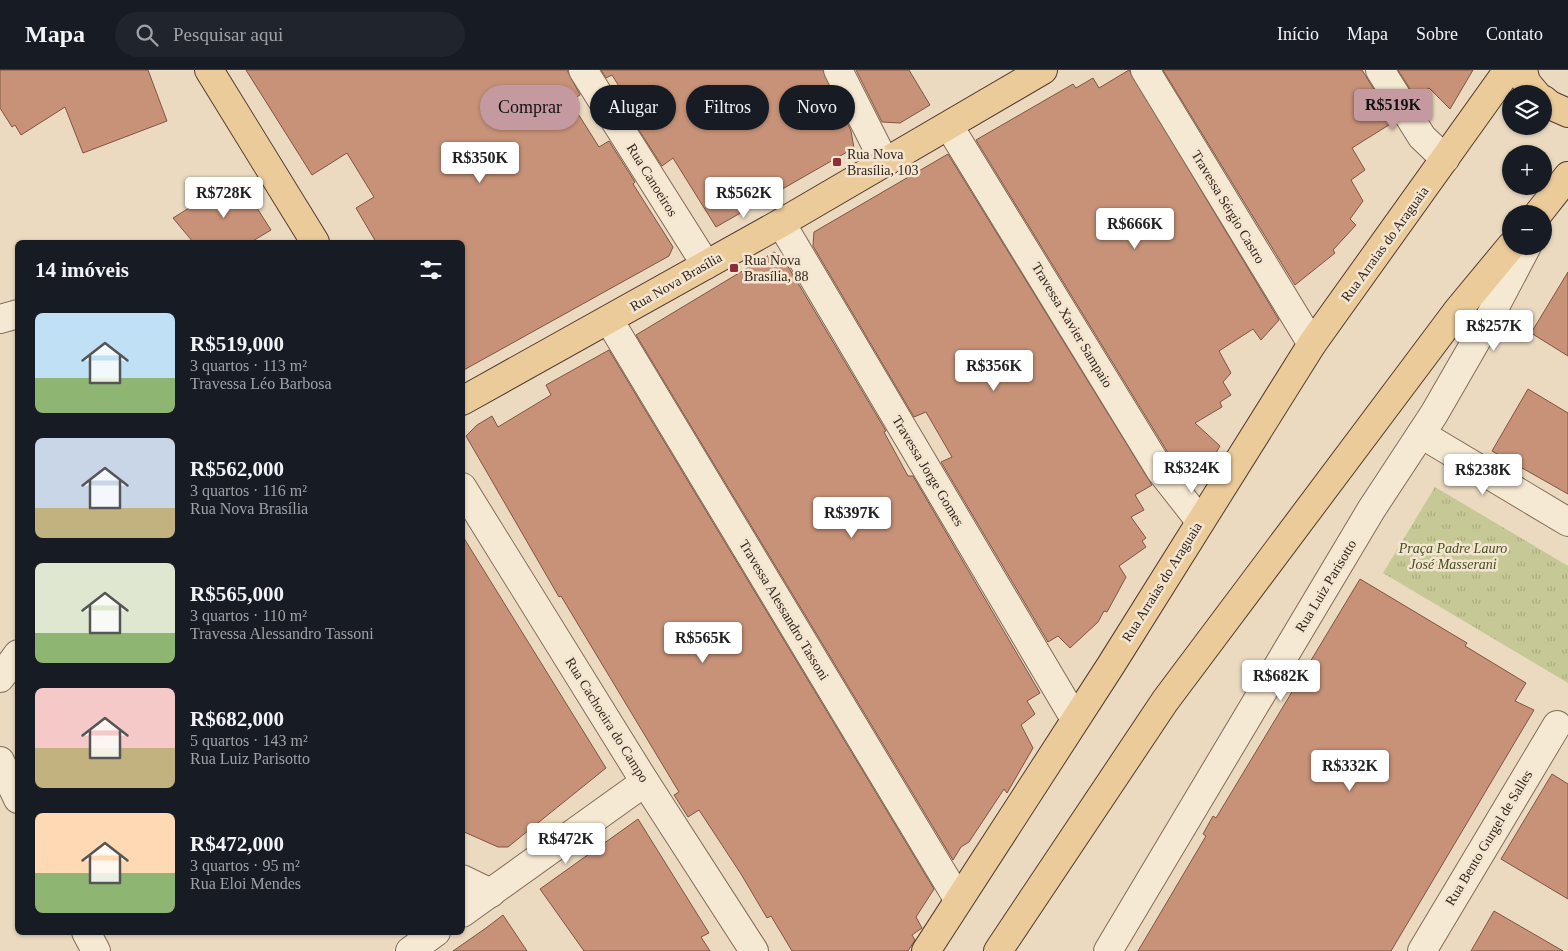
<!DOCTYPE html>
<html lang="pt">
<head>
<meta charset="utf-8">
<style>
	:root { --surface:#171b24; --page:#20242c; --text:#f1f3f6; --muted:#9ea1a6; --line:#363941; --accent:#c49aa0 }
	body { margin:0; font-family:Georgia,serif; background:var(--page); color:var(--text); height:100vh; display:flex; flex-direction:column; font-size:19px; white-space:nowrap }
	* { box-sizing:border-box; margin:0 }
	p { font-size:16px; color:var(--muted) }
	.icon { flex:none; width:28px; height:28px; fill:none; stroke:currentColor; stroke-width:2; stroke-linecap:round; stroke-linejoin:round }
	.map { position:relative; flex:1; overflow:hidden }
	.side { position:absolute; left:15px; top:170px; width:450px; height:695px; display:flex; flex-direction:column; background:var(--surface); border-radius:8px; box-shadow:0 1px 4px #0004 }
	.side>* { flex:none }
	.banner { position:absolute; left:480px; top:15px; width:475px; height:45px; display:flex; gap:10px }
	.tools { position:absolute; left:1502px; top:15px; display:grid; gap:10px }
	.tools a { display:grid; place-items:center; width:50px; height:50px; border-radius:50%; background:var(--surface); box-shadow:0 1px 4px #0004; font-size:25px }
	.price { position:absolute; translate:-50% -42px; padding:0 11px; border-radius:5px; background:#fff; color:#222; font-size:16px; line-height:32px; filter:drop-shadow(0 1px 2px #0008) }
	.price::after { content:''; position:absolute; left:50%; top:30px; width:15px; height:11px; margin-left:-8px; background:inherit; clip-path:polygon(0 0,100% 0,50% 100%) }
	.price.active { background:var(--accent); color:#111 }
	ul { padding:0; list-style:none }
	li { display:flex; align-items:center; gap:15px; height:125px; padding:0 20px }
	li span { display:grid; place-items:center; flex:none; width:140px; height:100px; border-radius:8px; color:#555 }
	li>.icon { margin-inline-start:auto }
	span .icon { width:60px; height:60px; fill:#fffc; stroke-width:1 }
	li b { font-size:21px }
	h2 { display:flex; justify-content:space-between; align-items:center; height:60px; padding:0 20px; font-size:21px }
	.pill { padding:0 18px; border-radius:22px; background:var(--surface); box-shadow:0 1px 4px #0004; font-size:18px; line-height:45px }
	.pill.active { background:var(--accent); color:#111 }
	header { display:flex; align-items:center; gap:30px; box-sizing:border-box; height:70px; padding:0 25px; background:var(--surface); border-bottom:1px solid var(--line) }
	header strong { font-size:24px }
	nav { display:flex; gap:28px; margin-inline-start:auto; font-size:18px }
	.search { width:350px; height:45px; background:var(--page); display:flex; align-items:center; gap:12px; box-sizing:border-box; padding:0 18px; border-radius:28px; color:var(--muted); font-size:19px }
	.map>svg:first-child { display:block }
	.park { fill:url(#park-tufts) }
	.building { fill:#c79278; stroke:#805441 }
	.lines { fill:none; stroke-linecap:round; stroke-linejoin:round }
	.minor-casing { stroke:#826c59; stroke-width:30 }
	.major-casing { stroke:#503b2e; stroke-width:30 }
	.minor { stroke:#f6e9d3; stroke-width:28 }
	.major { stroke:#eccb9a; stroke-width:28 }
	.poi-dot { fill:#8e2d36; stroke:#f3e5cf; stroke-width:2 }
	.labels { text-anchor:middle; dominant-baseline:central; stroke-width:5; stroke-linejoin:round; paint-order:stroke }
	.poi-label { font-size:14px; fill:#33261d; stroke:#f3e5cf; text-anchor:start }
	.street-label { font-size:14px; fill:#33261d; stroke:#f3e5cf }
	.park-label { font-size:14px; font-style:italic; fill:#474e25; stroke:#f3e5cf }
</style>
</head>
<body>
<header>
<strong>Mapa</strong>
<div class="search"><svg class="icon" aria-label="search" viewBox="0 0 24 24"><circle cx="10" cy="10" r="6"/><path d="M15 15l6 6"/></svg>Pesquisar aqui</div>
<nav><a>Início</a><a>Mapa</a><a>Sobre</a><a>Contato</a></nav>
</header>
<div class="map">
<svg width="1568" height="881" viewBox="0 0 1568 881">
	<defs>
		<pattern id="park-tufts" width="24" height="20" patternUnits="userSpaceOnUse" patternTransform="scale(1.25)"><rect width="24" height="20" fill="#c6c895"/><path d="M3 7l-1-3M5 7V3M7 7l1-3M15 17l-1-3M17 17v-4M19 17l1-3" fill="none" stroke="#abac80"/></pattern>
	</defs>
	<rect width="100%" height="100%" fill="#ebdac0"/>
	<polygon class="park" points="1435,417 1568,496 1568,613 1383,503"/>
	<g class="building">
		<polygon points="0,0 148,0 167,51 83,83 65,37 21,65 15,55 12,57 0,38"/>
		<polygon points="246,0 567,0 580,25 570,31 599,77 609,71 635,112 633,114 673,177 669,186 462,301 462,172 376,172 356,138 374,127 347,83 312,105"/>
		<polygon points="601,0 823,0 851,61 854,78 716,157 673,88 662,96 635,54 641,51 627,29 612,5 606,8"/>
		<polygon points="856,0 909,0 930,35 900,53 882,52"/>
		<polygon points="1129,0 1279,250 1261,270 1253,259 1219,281 1231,303 1223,312 1231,325 1220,332 1222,337 1195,353 1220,376 1205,401 1195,403 1182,402 1173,391 976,70 1073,14 1076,18 1093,8 1099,18"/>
		<polygon points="1163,0 1362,0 1388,42 1392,53 1352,78 1365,100 1351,110 1363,131 1350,149 1356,155 1333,180 1335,183 1295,215"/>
		<polygon points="1398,0 1473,0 1450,39 1429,18 1415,27"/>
		<polygon points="948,84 1152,415 1135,425 1144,440 1131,447 1146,468 1142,471 1146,477 1119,496 1126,507 1107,542 1104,541 1098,552 1070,578 1058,566 1048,572 941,392 952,387 926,342 914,347 813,176 814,162"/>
		<polygon points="241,113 271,160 251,172 193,172 173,148 210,125 214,130"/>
		<polygon points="774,182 783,188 886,361 884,362 908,406 913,406 1040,623 1027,631 1035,644 1021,655 1033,678 1007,723 1004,719 969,772 961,777 953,790 636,265"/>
		<polygon points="1568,202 1568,286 1531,263"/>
		<polygon points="609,280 934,819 916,847 922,858 912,865 915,870 908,881 792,881 771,846 767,848 741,804 699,740 688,747 674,725 679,722 561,526 559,527 466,366 477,355 492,346 498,357 551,325 546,315"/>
		<polygon points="1528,319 1568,343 1568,424 1492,381"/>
		<polygon points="462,465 606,698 508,777 498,777 462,761"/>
		<polygon points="1360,509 1467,573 1465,576 1526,613 1515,631 1534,640 1391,881 1138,881 1206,766 1203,764 1213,746 1216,748"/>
		<polygon points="1552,704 1568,714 1568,829 1501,789"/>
		<polygon points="638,749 709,863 701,867 710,881 584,881 540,819"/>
		<polygon points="1494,841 1563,881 1471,881"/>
		<polygon points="503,845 527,881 453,881 486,858"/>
	</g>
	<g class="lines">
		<defs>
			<g id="minor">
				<polyline points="583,0 706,195"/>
				<polyline points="838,0 885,93"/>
				<polyline points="1145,0 1312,274"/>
				<polyline points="1380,0 1422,67 1445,89"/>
				<polyline points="949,56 1160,400 1200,451"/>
				<polyline points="781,153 1075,649"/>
				<polyline points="0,249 18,244"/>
				<polyline points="609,250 958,829"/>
				<polyline points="1421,364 1568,452"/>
				<polyline points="462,417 645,712 754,881"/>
				<polyline points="0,608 18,584"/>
				<polyline points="0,691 18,729"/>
				<polyline points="462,809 491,823"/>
				<polyline points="462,843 645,712"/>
				<polyline points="86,862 96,881"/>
				<polyline points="410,881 436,862"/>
				<polyline points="1108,881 1371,440 1434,344 1487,252 1527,176"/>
				<polyline points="1422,881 1557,655"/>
			</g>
			<g id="major">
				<polyline points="209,0 315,172"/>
				<polyline points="1523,0 1526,12 1536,24"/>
				<polyline points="1544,30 1550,35 1568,43"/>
				<polyline points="1538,144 1568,106"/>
				<polyline points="462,331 781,153 1043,0"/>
				<polyline points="926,881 1111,595 1312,274 1508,0"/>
				<polyline points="998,881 1165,631 1458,240 1511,176"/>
			</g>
		</defs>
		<use href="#minor" class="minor-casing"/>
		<use href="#major" class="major-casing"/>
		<use href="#minor" class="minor"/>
		<use href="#major" class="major"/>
	</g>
	<g class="poi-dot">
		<rect x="832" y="87" width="10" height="10" rx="2.5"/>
		<rect x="729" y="193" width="10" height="10" rx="2.5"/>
	</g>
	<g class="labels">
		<g class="poi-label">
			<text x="847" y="84">Rua Nova<tspan x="847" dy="16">Brasília, 103</tspan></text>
			<text x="744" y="190">Rua Nova<tspan x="744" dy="16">Brasília, 88</tspan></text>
		</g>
		<g class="street-label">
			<text transform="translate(652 110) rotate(58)">Rua Canoeiros</text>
			<text transform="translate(1228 137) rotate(59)">Travessa Sérgio Castro</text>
			<text transform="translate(1385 174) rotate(-54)">Rua Arraias do Araguaia</text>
			<text transform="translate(676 212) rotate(-30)">Rua Nova Brasília</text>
			<text transform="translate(1072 255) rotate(59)">Travessa Xavier Sampaio</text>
			<text transform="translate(928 401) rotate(59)">Travessa Jorge Gomes</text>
			<text transform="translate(1162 512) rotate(-58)">Rua Arraias do Araguaia</text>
			<text transform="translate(1326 516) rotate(-59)">Rua Luiz Parisotto</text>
			<text transform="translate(784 540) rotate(59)">Travessa Alessandro Tassoni</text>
			<text transform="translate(607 650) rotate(58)">Rua Cachoeira do Campo</text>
			<text transform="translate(1489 768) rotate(-59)">Rua Bento Gurgel de Salles</text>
		</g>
		<g class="park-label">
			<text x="1453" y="478">Praça Padre Lauro<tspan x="1453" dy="16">José Masserani</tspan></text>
		</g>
	</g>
</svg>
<div class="tools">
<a><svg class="icon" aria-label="layers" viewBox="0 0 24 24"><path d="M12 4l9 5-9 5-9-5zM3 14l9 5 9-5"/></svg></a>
<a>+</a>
<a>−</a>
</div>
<b class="price active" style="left:1393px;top:61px">R$519K</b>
<b class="price" style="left:480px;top:114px">R$350K</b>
<b class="price" style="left:224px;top:149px">R$728K</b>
<b class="price" style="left:744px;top:149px">R$562K</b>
<b class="price" style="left:1135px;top:180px">R$666K</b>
<b class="price" style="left:1494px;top:282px">R$257K</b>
<b class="price" style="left:994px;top:322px">R$356K</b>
<b class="price" style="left:1192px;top:424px">R$324K</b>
<b class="price" style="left:1483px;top:426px">R$238K</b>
<b class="price" style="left:852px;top:469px">R$397K</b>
<b class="price" style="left:703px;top:594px">R$565K</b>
<b class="price" style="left:1281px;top:632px">R$682K</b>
<b class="price" style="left:1350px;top:722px">R$332K</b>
<b class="price" style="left:566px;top:795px">R$472K</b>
<div class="banner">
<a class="pill active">Comprar</a>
<a class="pill">Alugar</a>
<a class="pill">Filtros</a>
<a class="pill">Novo</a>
</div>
<section class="side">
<h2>14 imóveis<svg class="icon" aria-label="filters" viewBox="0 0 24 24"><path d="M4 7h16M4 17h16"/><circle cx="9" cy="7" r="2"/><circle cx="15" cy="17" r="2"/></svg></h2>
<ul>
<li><span style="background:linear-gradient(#bfe0f5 65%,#8fb573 0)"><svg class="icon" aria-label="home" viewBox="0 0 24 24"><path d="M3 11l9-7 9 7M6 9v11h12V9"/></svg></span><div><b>R$519,000</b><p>3 quartos · 113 m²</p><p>Travessa Léo Barbosa</p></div></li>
<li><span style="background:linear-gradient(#c9d6e8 70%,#c2b280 0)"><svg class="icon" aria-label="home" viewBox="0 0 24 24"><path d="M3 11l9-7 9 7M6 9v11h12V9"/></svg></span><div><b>R$562,000</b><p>3 quartos · 116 m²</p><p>Rua Nova Brasília</p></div></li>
<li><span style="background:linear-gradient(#dfe7d0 70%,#8fb573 0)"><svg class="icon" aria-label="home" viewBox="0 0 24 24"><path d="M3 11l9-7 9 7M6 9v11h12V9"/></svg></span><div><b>R$565,000</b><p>3 quartos · 110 m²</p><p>Travessa Alessandro Tassoni</p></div></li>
<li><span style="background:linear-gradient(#f6c9c9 60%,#c2b280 0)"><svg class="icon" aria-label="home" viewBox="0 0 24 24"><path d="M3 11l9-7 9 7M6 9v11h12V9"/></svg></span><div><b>R$682,000</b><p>5 quartos · 143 m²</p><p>Rua Luiz Parisotto</p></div></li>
<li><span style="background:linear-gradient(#ffd9b3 60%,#8fb573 0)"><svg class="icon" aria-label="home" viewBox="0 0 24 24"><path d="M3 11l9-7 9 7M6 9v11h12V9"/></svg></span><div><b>R$472,000</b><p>3 quartos · 95 m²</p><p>Rua Eloi Mendes</p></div></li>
</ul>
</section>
</div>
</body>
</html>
